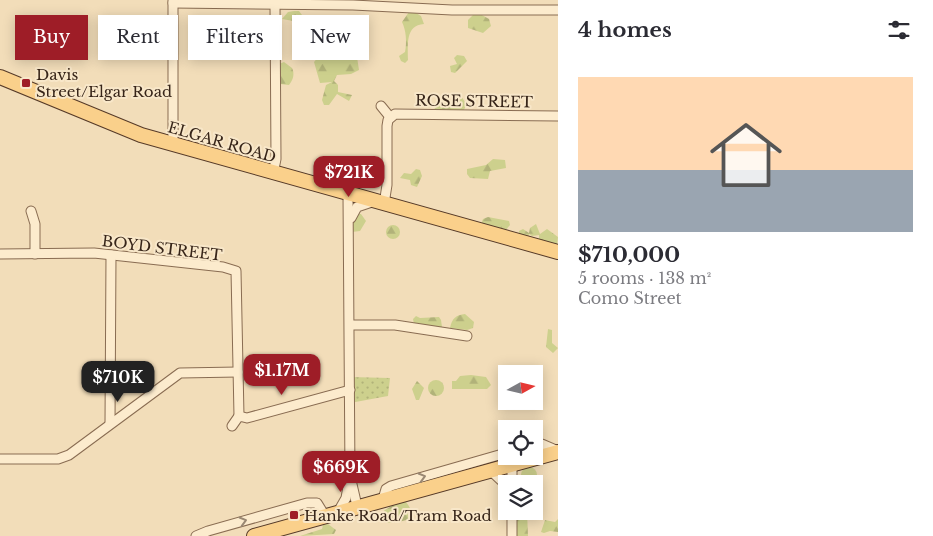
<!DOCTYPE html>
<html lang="en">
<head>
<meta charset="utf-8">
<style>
	:root { --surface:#fff; --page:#f7f7f7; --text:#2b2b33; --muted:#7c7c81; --accent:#9e1d27 }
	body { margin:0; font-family:"Libre Baskerville",serif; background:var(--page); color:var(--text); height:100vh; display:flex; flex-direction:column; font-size:19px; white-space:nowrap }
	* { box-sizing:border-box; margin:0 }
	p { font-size:16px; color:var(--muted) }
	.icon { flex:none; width:28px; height:28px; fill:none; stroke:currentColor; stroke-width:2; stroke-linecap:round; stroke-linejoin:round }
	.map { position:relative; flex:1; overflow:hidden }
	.details { display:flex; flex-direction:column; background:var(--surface); width:375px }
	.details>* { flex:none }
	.top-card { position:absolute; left:15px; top:15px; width:468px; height:45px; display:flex; gap:10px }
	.needle { width:32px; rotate:82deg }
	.tools { position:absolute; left:498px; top:365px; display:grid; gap:10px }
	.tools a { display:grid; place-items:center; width:45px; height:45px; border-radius:0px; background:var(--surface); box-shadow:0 2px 12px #0003; font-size:25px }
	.price { position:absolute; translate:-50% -42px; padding:0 11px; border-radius:10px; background:var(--accent); color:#fff; font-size:16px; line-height:32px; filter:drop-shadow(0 1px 2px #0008) }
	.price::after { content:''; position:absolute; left:50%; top:30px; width:15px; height:11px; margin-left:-8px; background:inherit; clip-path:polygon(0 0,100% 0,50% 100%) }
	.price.on { background:#222; color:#fff }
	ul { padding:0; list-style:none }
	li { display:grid; align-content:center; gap:10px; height:265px; padding:0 20px }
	li span { display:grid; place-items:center; height:155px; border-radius:0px; color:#555 }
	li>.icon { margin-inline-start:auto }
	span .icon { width:90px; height:90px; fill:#fffc; stroke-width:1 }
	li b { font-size:21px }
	h2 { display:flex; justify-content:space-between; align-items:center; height:60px; padding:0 20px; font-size:21px }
	.chip { padding:0 18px; border-radius:0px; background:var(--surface); box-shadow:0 2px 12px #0003; font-size:18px; line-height:45px }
	.chip.on { background:var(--accent); color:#fff }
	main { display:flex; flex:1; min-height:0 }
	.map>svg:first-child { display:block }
	.forest { fill:url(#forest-firs) }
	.park { fill:url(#park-dots) }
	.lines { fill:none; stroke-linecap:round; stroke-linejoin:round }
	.minor-casing { stroke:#896c52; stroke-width:11 }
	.primary-casing { stroke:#563a28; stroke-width:16 }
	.minor { stroke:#fcebcd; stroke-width:9 }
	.primary { stroke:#fad08b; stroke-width:14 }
	.oneway { stroke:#9a8873 }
	.poi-dot { fill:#9e1d27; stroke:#f8e7c9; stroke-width:2 }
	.labels { text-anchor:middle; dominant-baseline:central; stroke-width:4; stroke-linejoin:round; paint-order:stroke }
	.poi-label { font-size:15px; fill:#372519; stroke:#f8e7c9; text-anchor:start }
	.street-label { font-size:15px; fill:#372519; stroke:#f8e7c9 }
</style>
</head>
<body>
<main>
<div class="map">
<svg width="558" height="536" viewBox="0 0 558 536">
	<defs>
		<pattern id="forest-firs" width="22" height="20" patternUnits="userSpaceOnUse" patternTransform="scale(1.25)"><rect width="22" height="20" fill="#cdd08d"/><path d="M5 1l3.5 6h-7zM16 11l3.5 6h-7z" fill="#b1b279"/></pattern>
		<pattern id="park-dots" width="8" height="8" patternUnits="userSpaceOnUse" patternTransform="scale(1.25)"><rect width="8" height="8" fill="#cdd08d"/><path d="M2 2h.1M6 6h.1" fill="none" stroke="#b1b279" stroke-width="1.8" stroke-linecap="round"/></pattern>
	</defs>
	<rect width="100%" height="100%" fill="#f2ddb9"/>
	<g class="forest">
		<polygon points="294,11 299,11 302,15 299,22 282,19 288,12"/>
		<path d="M 413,11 L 421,16 L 424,24 C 405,25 408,45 408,60 L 405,63 L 401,61 L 399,56 L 405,52 C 407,42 406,30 402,22 L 409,12 Z"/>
		<polygon points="474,14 480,14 489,19 491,26 483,33 468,28 468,20"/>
		<polygon points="311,35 314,41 328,41 331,45 325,52 333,59 349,56 357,57 359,70 351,74 337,75 334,81 338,85 338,92 352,95 349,101 337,94 329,105 324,105 322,100 326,85 332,82 320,83 314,62 320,55 314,57 311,50 305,47 307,36"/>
		<polygon points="457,55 464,56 467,61 455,73 451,72 450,66 457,64 454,58"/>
		<path d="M 284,62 L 292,68 C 295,74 293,80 289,85 L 280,84 L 276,81 L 279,64 Z"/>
		<polygon points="461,96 467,105 463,111 436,111 434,107 442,102 457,101"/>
		<polygon points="493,159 505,160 506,168 490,171 488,179 470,178 467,174 467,169 486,165"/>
		<polygon points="416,169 420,170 422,176 417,187 411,185 410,180 400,178 404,173 411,174"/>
		<polygon points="356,214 361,214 366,221 360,231 352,232 351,221"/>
		<polygon points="488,217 509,221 510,225 505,231 480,227 483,219"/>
		<polygon points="536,224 540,234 547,229 558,237 557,246 539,241 539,235 532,236 529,234 528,239 519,237 519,231 523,229 529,233 530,228"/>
		<circle cx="393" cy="232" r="7"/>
		<path d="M 465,314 L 474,322 L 473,328 L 467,330 L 450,328 C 452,318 456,315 465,314 Z"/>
		<polygon points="416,316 420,318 439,317 441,320 442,327 431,327 414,324 413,319"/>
		<polygon points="548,329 552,330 552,343 558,348 553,353 546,347"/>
		<polygon points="471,375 486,377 491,385 487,389 452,389 452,381 456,381 460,376"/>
		<circle cx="436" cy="388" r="8"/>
		<polygon points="417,381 424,388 419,400 416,400 412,389"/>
		<circle cx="529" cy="475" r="8"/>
		<path d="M 500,496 L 505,497 L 506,511 L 510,511 L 510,517 L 504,519 C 498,514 496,503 500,496 Z"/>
		<path d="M 405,501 C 410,507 413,511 410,519 C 399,522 384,527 378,516 C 385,509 395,503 405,501 Z"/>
		<polygon points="527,511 528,536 516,536 517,512"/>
		<polygon points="558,519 558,532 550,531 544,533 541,532 545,520 555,522"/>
		<polygon points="328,524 336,530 334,534 300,536 322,529 323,525"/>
	</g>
	<polygon class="park" points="350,377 390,378 388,396 350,403"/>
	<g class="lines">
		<defs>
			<g id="minor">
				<polyline points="173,0 173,145"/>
				<polyline points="173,3 353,5 452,10 558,10"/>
				<polyline points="381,106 390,117"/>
				<polyline points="273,174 276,159 275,5"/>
				<polyline points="384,204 387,185 387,126 388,120 395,114 558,116"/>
				<polyline points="31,211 35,224 35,254"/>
				<polyline points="351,218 357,207 372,202"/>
				<polyline points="0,254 94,253 223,267 236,271 239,416"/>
				<polyline points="350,325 395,325 467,336"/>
				<polyline points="110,423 111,255"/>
				<polyline points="232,426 239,416 247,418 350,390"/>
				<polyline points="534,445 542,444 558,451"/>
				<polyline points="0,459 58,459 69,455 180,373 238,372"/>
				<polyline points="512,465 512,484"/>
				<polyline points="491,471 506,485"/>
				<polyline points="351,480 357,506"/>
				<polyline points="383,499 386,489 391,486 506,453"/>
				<polyline points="338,512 346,498 350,475 348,195"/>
				<polyline points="196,536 208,531 307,503 317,503 325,516"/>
				<polyline points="512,536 512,511"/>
			</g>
			<g id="primary">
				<polyline points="0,77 141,135 558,252"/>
				<polyline points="254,536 558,452"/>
			</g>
		</defs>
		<use href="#minor" class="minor-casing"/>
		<use href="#primary" class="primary-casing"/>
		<use href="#minor" class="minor"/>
		<use href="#primary" class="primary"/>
	</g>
	<defs><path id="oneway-chevron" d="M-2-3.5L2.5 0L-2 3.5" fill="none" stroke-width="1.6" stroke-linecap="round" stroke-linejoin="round" transform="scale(1.25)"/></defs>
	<g class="oneway">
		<use href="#oneway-chevron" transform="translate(422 477) rotate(-16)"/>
		<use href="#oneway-chevron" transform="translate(243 521) rotate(-16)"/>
	</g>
	<g class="poi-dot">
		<rect x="21" y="78" width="10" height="10" rx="2.5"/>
		<rect x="289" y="510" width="10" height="10" rx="2.5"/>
	</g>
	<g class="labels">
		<g class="poi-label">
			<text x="36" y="74">Davis<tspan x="36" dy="17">Street/Elgar Road</tspan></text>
			<text x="304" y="515">Hanke Road/Tram Road</text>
		</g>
		<g class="street-label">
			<text transform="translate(474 101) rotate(1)">ROSE STREET</text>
			<text transform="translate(222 142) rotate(16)">ELGAR ROAD</text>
			<text transform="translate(162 248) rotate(7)">BOYD STREET</text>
		</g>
	</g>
</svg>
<div class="tools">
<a><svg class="needle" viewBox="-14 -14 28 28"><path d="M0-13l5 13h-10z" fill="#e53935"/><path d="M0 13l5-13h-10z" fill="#7c7c81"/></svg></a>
<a><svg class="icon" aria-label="locate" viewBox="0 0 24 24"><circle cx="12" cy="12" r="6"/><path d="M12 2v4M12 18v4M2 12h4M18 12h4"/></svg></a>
<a><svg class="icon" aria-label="layers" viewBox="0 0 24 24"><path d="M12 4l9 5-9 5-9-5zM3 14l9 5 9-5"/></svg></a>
</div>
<b class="price" style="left:349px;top:198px">$721K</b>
<b class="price" style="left:282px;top:396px">$1.17M</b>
<b class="price on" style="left:118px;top:403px">$710K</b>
<b class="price" style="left:341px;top:493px">$669K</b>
<div class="top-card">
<a class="chip on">Buy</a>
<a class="chip">Rent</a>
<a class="chip">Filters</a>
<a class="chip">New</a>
</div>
</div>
<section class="details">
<h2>4 homes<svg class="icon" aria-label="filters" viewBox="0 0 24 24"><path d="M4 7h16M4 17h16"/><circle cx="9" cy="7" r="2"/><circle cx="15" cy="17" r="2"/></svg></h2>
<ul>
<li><span style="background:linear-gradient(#ffd9b3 60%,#9aa5b1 0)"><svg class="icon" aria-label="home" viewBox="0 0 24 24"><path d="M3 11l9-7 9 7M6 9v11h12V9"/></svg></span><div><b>$710,000</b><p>5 rooms · 138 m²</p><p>Como Street</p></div></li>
</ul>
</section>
</main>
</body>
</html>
